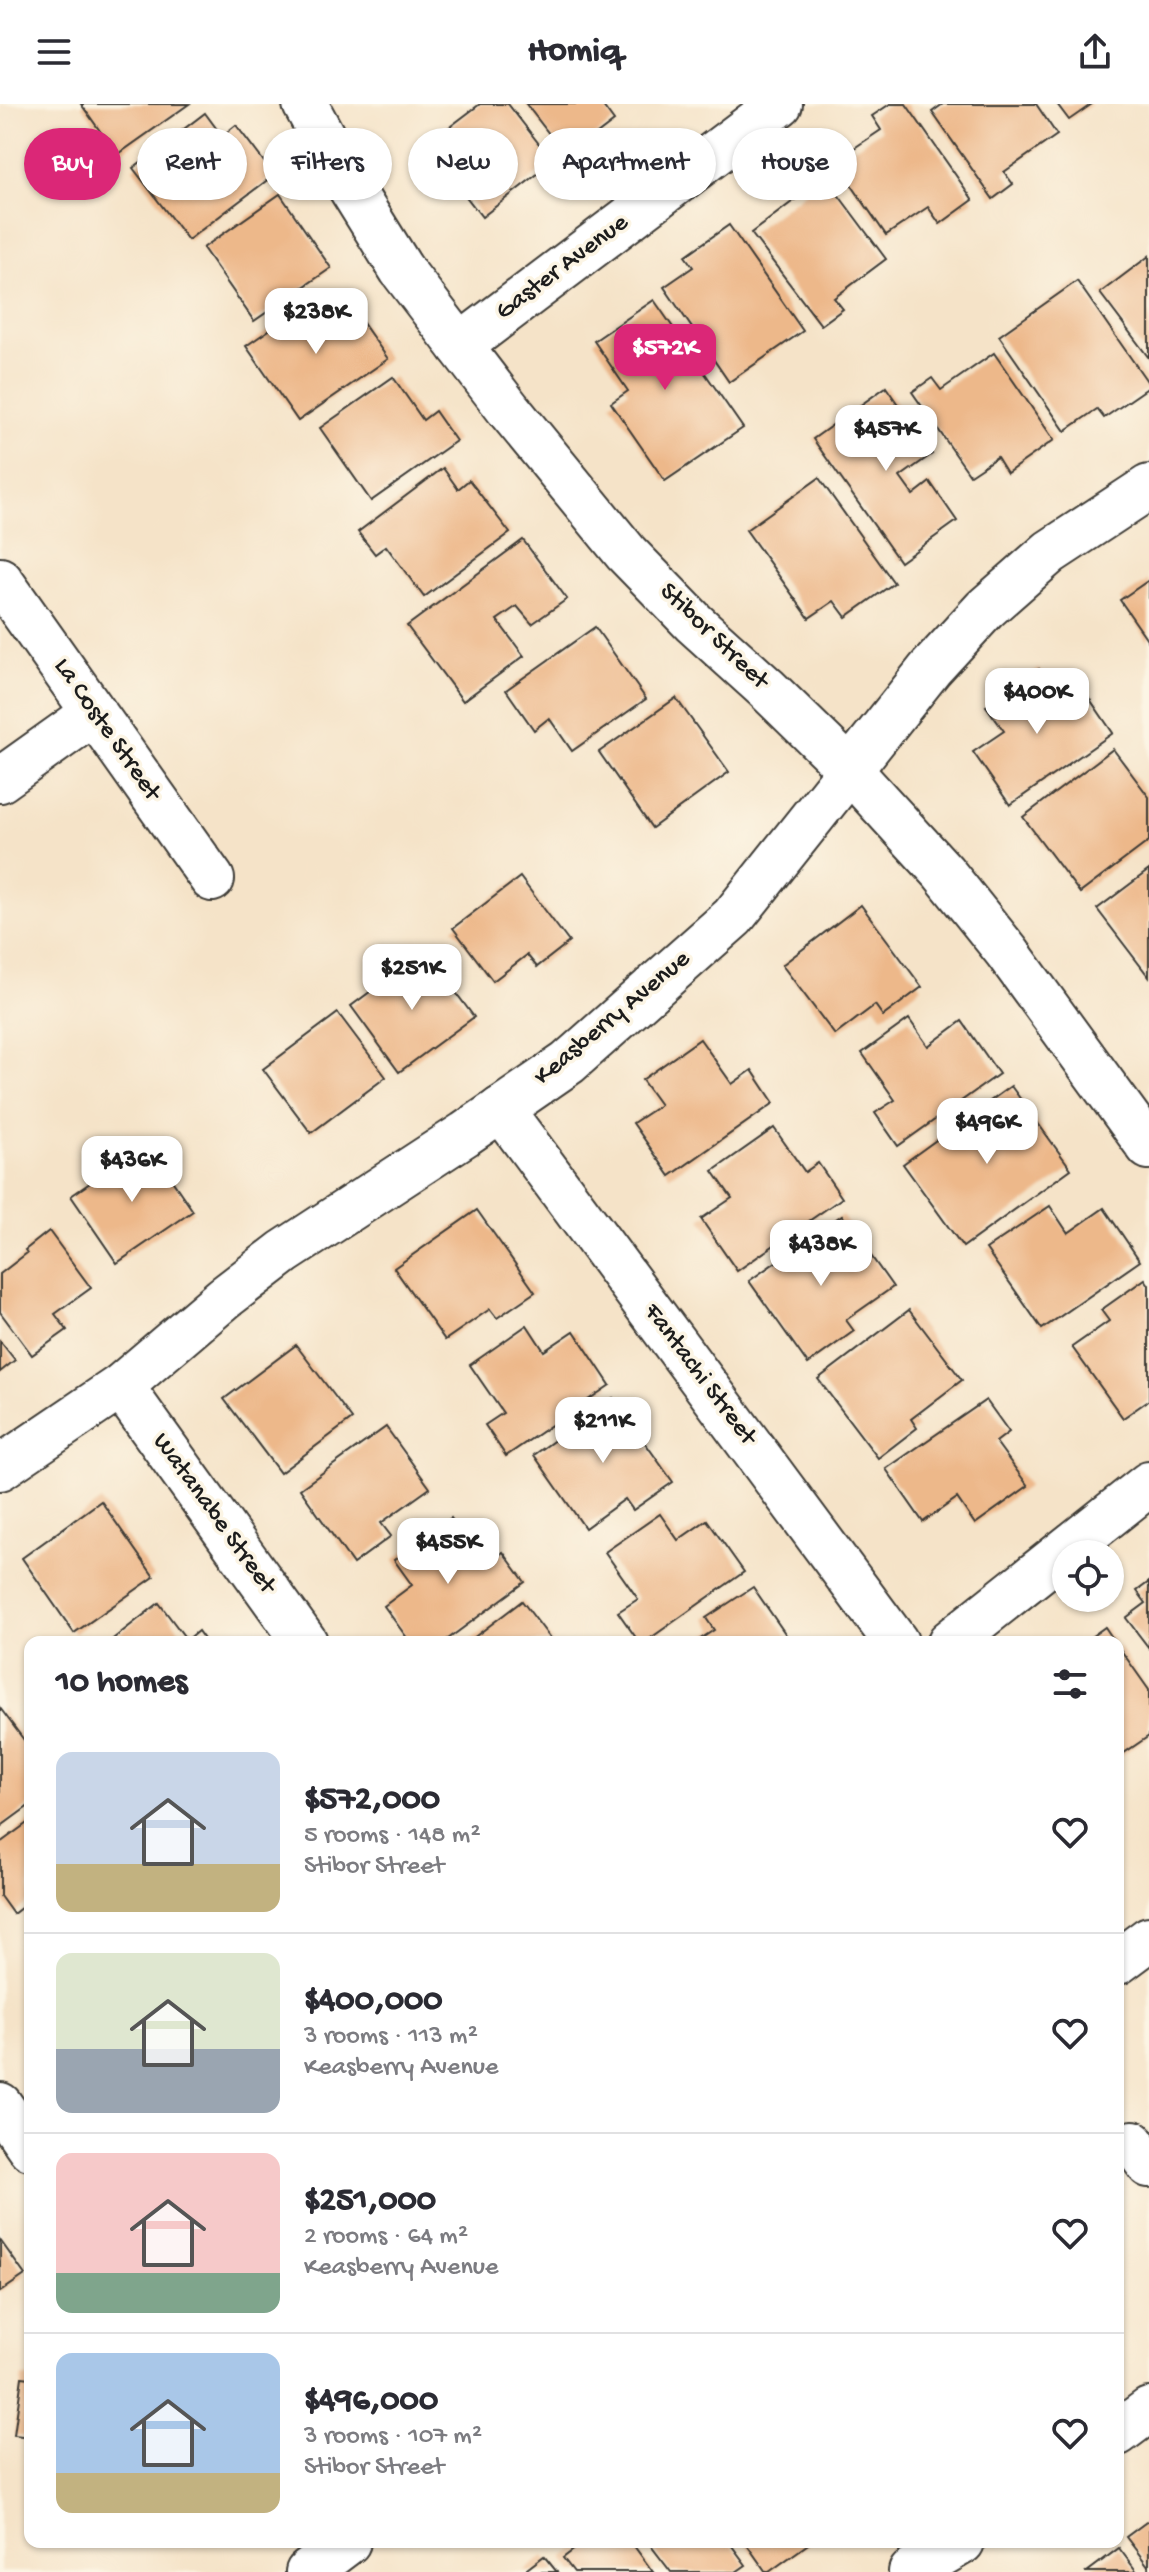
<!DOCTYPE html>
<html lang="en">
<head>
<meta charset="utf-8">
<style>
	:root { --surface:#fff; --page:#f2f2f3; --text:#2b2b33; --muted:#7c7c81; --line:#e1e1e2; --accent:#db2777 }
	body { margin:0; font-family:"Gochi Hand",sans-serif; background:var(--page); color:var(--text); height:100vh; display:flex; flex-direction:column; font-size:30px; white-space:nowrap }
	* { box-sizing:border-box; margin:0 }
	p { font-size:26px; color:var(--muted) }
	.icon { flex:none; width:44px; height:44px; fill:none; stroke:currentColor; stroke-width:2; stroke-linecap:round; stroke-linejoin:round }
	.map { position:relative; flex:1; overflow:hidden }
	.drawer { position:absolute; left:24px; top:1532px; width:1100px; height:912px; display:flex; flex-direction:column; background:var(--surface); border-radius:16px; box-shadow:0 2px 6px #0004 }
	.drawer>* { flex:none }
	.top-card { position:absolute; left:24px; top:24px; width:1102px; height:72px; display:flex; gap:16px }
	.tools { position:absolute; left:1052px; top:1436px; display:grid; gap:16px }
	.tools a { display:grid; place-items:center; width:72px; height:72px; border-radius:50%; background:var(--surface); box-shadow:0 2px 6px #0004; font-size:40px }
	.price { position:absolute; translate:-50% -68px; padding:0 18px; border-radius:16px; background:#fff; color:#222; font-size:26px; line-height:52px; filter:drop-shadow(0 2px 4px #0008) }
	.price::after { content:''; position:absolute; left:50%; top:48px; width:24px; height:18px; margin-left:-12px; background:inherit; clip-path:polygon(0 0,100% 0,50% 100%) }
	.price.on { background:var(--accent); color:#fff }
	ul { padding:0; list-style:none }
	li { display:flex; align-items:center; gap:24px; height:200px; padding:0 32px }
	li+li { border-top:2px solid var(--line) }
	li span { display:grid; place-items:center; flex:none; width:224px; height:160px; border-radius:16px; color:#555 }
	li>.icon { margin-inline-start:auto }
	span .icon { width:96px; height:96px; fill:#fffc; stroke-width:1 }
	li b { font-size:34px }
	h2 { display:flex; justify-content:space-between; align-items:center; height:96px; padding:0 32px; font-size:34px }
	.pill { padding:0 28px; border-radius:36px; background:var(--surface); box-shadow:0 2px 6px #0004; font-size:28px; line-height:72px }
	.pill.on { background:var(--accent); color:#fff }
	header { display:flex; justify-content:space-between; align-items:center; height:104px; padding:0 32px; background:var(--surface); font-size:36px; font-weight:700 }
	.map>svg:first-child { display:block }
	.building { fill:#edb88a }
	.lines { fill:none; stroke-linecap:round; stroke-linejoin:round }
	.minor-casing { stroke:#3d3a36; stroke-width:48 }
	.minor { stroke:#fff; stroke-width:44 }
	.labels { text-anchor:middle; dominant-baseline:central; stroke-width:7; stroke-linejoin:round; paint-order:stroke }
	.street-label { font-size:26px; fill:#1c1c1c; stroke:#fcf5e5 }
</style>
</head>
<body>
<header><svg class="icon" aria-label="menu" viewBox="0 0 24 24"><path d="M4 6h16M4 12h16M4 18h16"/></svg>Homiq<svg class="icon" aria-label="share" viewBox="0 0 24 24"><path d="M12 15V3M7 8l5-5 5 5M5 13v7h14v-7"/></svg></header>
<div class="map">
<svg width="1149" height="2468" viewBox="0 0 1149 2468">
	<rect width="100%" height="100%" fill="#fcf5e5"/>
	<filter id="ink" filterUnits="userSpaceOnUse"><feTurbulence type="fractalNoise" baseFrequency=".0125" numOctaves="2"/><feDisplacementMap in="SourceGraphic" scale="16" xChannelSelector="R" yChannelSelector="G"/><feConvolveMatrix kernelMatrix="1 2 1 2 8 2 1 2 1" color-interpolation-filters="sRGB"/></filter>
	<filter id="wash" filterUnits="userSpaceOnUse"><feTurbulence type="fractalNoise" baseFrequency=".006" numOctaves="4" result="noise"/><feDisplacementMap in="SourceGraphic" scale="32" xChannelSelector="R" yChannelSelector="G"/><feGaussianBlur stdDeviation="1.8" result="paint"/><feColorMatrix in="noise" values="0 0 0 0 0 0 0 0 0 0 0 0 0 0 0 0 0 1.4 0 .05"/><feComposite in="paint" operator="in"/></filter>
	<g filter="url(#wash)">
		<rect width="100%" height="100%" fill="#f5e3c8"/>
		<g id="blocks">
			<g class="building">
				<polygon points="81,0 189,0 117,51"/>
				<polygon points="480,0 508,0 553,58 482,113 426,41"/>
				<polygon points="526,0 606,0 603,2 614,17 567,53"/>
				<polygon points="890,0 906,0 973,96 940,120 928,103 886,131 835,57 881,26 872,12"/>
				<polygon points="943,0 1036,0 1057,31 1004,68 1013,80 993,95 932,8"/>
				<polygon points="1057,0 1092,0 1069,16"/>
				<polygon points="205,9 222,32 236,21 274,71 188,136 133,64"/>
				<polygon points="825,73 886,155 834,194 843,205 821,221 751,129"/>
				<polygon points="280,90 331,164 254,217 203,144"/>
				<polygon points="729,121 803,227 729,278 664,183 693,163 685,152"/>
				<polygon points="1149,152 1149,254 1100,189"/>
				<polygon points="1077,177 1149,280 1149,283 1104,314 1097,305 1065,327 999,232"/>
				<polygon points="317,193 334,218 353,205 388,255 298,317 246,242"/>
				<polygon points="654,196 743,324 665,377 611,299 628,287 594,237"/>
				<polygon points="994,249 1054,336 1007,369 997,353 970,371 912,288 932,274 941,286"/>
				<polygon points="393,273 423,316 435,307 456,337 371,397 320,324"/>
				<polygon points="886,283 932,350 900,373 913,391 930,378 957,417 900,458 813,335"/>
				<polygon points="443,364 458,385 469,376 510,429 424,493 386,442 375,450 358,428"/>
				<polygon points="819,374 894,479 846,513 834,497 809,514 746,426"/>
				<polygon points="523,436 567,495 532,520 517,502 497,516 524,552 463,597 407,522"/>
				<polygon points="1149,476 1149,538 1120,496"/>
				<polygon points="595,523 646,595 572,647 549,614 534,626 506,586"/>
				<polygon points="1039,565 1069,608 1089,594 1113,629 1010,701 973,648 1004,627 986,602"/>
				<polygon points="676,594 729,668 652,724 599,648"/>
				<polygon points="1113,645 1149,693 1149,737 1080,789 1023,713"/>
				<polygon points="1149,766 1149,873 1097,805"/>
				<polygon points="520,773 569,838 537,863 527,851 493,877 453,824"/>
				<polygon points="861,801 922,883 883,912 875,901 835,931 782,861"/>
				<polygon points="425,847 474,913 399,968 351,902"/>
				<polygon points="338,909 386,973 311,1029 263,965"/>
				<polygon points="909,915 928,942 962,917 999,970 898,1042 875,1009 895,996 862,949"/>
				<polygon points="700,935 732,980 752,966 774,999 670,1072 633,1019 660,1001 642,976"/>
				<polygon points="1011,982 1071,1065 963,1143 903,1060"/>
				<polygon points="774,1024 805,1068 818,1059 842,1094 737,1167 701,1115 732,1094 713,1067"/>
				<polygon points="147,1040 193,1107 117,1159 71,1092"/>
				<polygon points="1050,1102 1068,1129 1104,1104 1140,1157 1042,1225 986,1145"/>
				<polygon points="477,1106 535,1188 497,1214 490,1205 445,1236 394,1164"/>
				<polygon points="842,1111 893,1183 846,1216 854,1227 808,1260 749,1177"/>
				<polygon points="49,1127 91,1184 55,1210 67,1226 32,1251 0,1208 0,1170 27,1149 25,1146"/>
				<polygon points="1145,1175 1149,1181 1149,1296 1123,1314 1072,1243 1109,1217 1101,1206"/>
				<polygon points="909,1206 962,1276 911,1315 917,1324 878,1354 818,1275"/>
				<polygon points="527,1221 544,1247 574,1227 610,1281 506,1352 485,1321 503,1309 470,1261"/>
				<polygon points="0,1237 15,1256 0,1268"/>
				<polygon points="296,1241 352,1315 280,1369 224,1295"/>
				<polygon points="613,1294 673,1378 633,1406 625,1395 585,1424 534,1351"/>
				<polygon points="986,1296 1009,1328 996,1338 1028,1382 975,1420 957,1394 923,1418 886,1365"/>
				<polygon points="386,1323 430,1384 381,1419 391,1432 353,1460 300,1385"/>
				<polygon points="101,1397 154,1473 74,1529 22,1454"/>
				<polygon points="660,1410 678,1436 707,1416 744,1468 645,1538 639,1538 618,1508 638,1495 605,1448"/>
				<polygon points="451,1414 485,1461 503,1448 525,1478 444,1538 410,1538 384,1502 412,1481 394,1456"/>
				<polygon points="1149,1478 1149,1544 1126,1514 1146,1499 1137,1487"/>
				<polygon points="753,1483 791,1538 696,1538 714,1526 706,1514"/>
				<polygon points="522,1497 553,1538 468,1538"/>
				<polygon points="159,1499 187,1536 198,1527 206,1538 109,1538"/>
				<polygon points="1105,1523 1115,1538 1084,1538"/>
				<polygon points="1118,1542 1149,1586 1149,1632 1118,1653"/>
				<polygon points="0,1604 30,1644 30,1701 0,1723"/>
				<polygon points="30,1717 30,1797 13,1810 0,1792 0,1739"/>
				<polygon points="0,2136 25,2171 0,2188"/>
				<polygon points="22,2273 30,2274 30,2333 14,2331"/>
				<polygon points="1149,2416 1149,2463 1126,2433"/>
				<polygon points="584,2438 631,2438 653,2468 574,2468 563,2454"/>
				<polygon points="648,2438 729,2438 746,2461 736,2468 671,2468"/>
				<polygon points="745,2438 811,2438 769,2468 766,2468"/>
				<polygon points="1119,2444 1137,2468 1087,2468"/>
				<polygon points="544,2452 557,2468 523,2468"/>
			</g>
		</g>
	</g>
	<g filter="url(#ink)">
		<use href="#blocks" fill-opacity="0" stroke="#3d3a36" stroke-width="2"/>
		<g class="lines">
			<defs>
				<g id="minor">
					<polyline points="305,0 350,83 401,165 509,306 626,449 694,519 766,584 844,660 943,768 1007,848 1149,1043"/>
					<polyline points="460,242 780,0"/>
					<polyline points="0,476 212,775"/>
					<polyline points="0,676 94,609"/>
					<polyline points="501,1005 896,1538"/>
					<polyline points="121,1282 305,1538"/>
					<polyline points="0,1364 121,1282 224,1194 284,1148 465,1030 568,959 733,813 930,565 985,505 1050,448 1149,383"/>
					<polyline points="950,1538 1149,1380"/>
					<polyline points="1118,1858 1149,1835"/>
					<polyline points="0,2001 30,2044"/>
					<polyline points="1133,2039 1149,2061"/>
					<polyline points="1118,2329 1149,2306"/>
					<polyline points="308,2468 348,2438"/>
					<polyline points="911,2468 962,2438"/>
				</g>
			</defs>
			<use href="#minor" class="minor-casing"/>
			<use href="#minor" class="minor"/>
		</g>
	</g>
	<g class="labels">
		<g class="street-label">
			<text transform="translate(563 164) rotate(-37)">Gaster Avenue</text>
			<text transform="translate(713 533) rotate(44)">Stibor Street</text>
			<text transform="translate(106 626) rotate(55)">La Coste Street</text>
			<text transform="translate(613 915) rotate(-40)">Keasberry Avenue</text>
			<text transform="translate(699 1271) rotate(53)">Fantachi Street</text>
			<text transform="translate(213 1410) rotate(54)">Watanabe Street</text>
		</g>
	</g>
</svg>
<div class="tools">
<a><svg class="icon" aria-label="locate" viewBox="0 0 24 24"><circle cx="12" cy="12" r="6"/><path d="M12 2v4M12 18v4M2 12h4M18 12h4"/></svg></a>
</div>
<b class="price" style="left:316px;top:252px">$238K</b>
<b class="price on" style="left:665px;top:288px">$572K</b>
<b class="price" style="left:886px;top:369px">$457K</b>
<b class="price" style="left:1037px;top:632px">$400K</b>
<b class="price" style="left:412px;top:908px">$251K</b>
<b class="price" style="left:987px;top:1062px">$496K</b>
<b class="price" style="left:132px;top:1100px">$436K</b>
<b class="price" style="left:821px;top:1184px">$438K</b>
<b class="price" style="left:603px;top:1361px">$211K</b>
<b class="price" style="left:448px;top:1482px">$455K</b>
<div class="top-card">
<a class="pill on">Buy</a>
<a class="pill">Rent</a>
<a class="pill">Filters</a>
<a class="pill">New</a>
<a class="pill">Apartment</a>
<a class="pill">House</a>
</div>
<section class="drawer">
<h2>10 homes<svg class="icon" aria-label="filters" viewBox="0 0 24 24"><path d="M4 7h16M4 17h16"/><circle cx="9" cy="7" r="2"/><circle cx="15" cy="17" r="2"/></svg></h2>
<ul>
<li><span style="background:linear-gradient(#c9d6e8 70%,#c2b280 0)"><svg class="icon" aria-label="home" viewBox="0 0 24 24"><path d="M3 11l9-7 9 7M6 9v11h12V9"/></svg></span><div><b>$572,000</b><p>5 rooms · 148 m²</p><p>Stibor Street</p></div><svg class="icon" aria-label="heart" viewBox="0 0 24 24"><path d="M12 20l-8-8c-3-5 5-10 8-4 3-6 11-1 8 4z"/></svg></li>
<li><span style="background:linear-gradient(#dfe7d0 60%,#9aa5b1 0)"><svg class="icon" aria-label="home" viewBox="0 0 24 24"><path d="M3 11l9-7 9 7M6 9v11h12V9"/></svg></span><div><b>$400,000</b><p>3 rooms · 113 m²</p><p>Keasberry Avenue</p></div><svg class="icon" aria-label="heart" viewBox="0 0 24 24"><path d="M12 20l-8-8c-3-5 5-10 8-4 3-6 11-1 8 4z"/></svg></li>
<li><span style="background:linear-gradient(#f6c9c9 75%,#7fa58c 0)"><svg class="icon" aria-label="home" viewBox="0 0 24 24"><path d="M3 11l9-7 9 7M6 9v11h12V9"/></svg></span><div><b>$251,000</b><p>2 rooms · 64 m²</p><p>Keasberry Avenue</p></div><svg class="icon" aria-label="heart" viewBox="0 0 24 24"><path d="M12 20l-8-8c-3-5 5-10 8-4 3-6 11-1 8 4z"/></svg></li>
<li><span style="background:linear-gradient(#a9c7e8 75%,#c2b280 0)"><svg class="icon" aria-label="home" viewBox="0 0 24 24"><path d="M3 11l9-7 9 7M6 9v11h12V9"/></svg></span><div><b>$496,000</b><p>3 rooms · 107 m²</p><p>Stibor Street</p></div><svg class="icon" aria-label="heart" viewBox="0 0 24 24"><path d="M12 20l-8-8c-3-5 5-10 8-4 3-6 11-1 8 4z"/></svg></li>
</ul>
</section>
</div>
</body>
</html>
